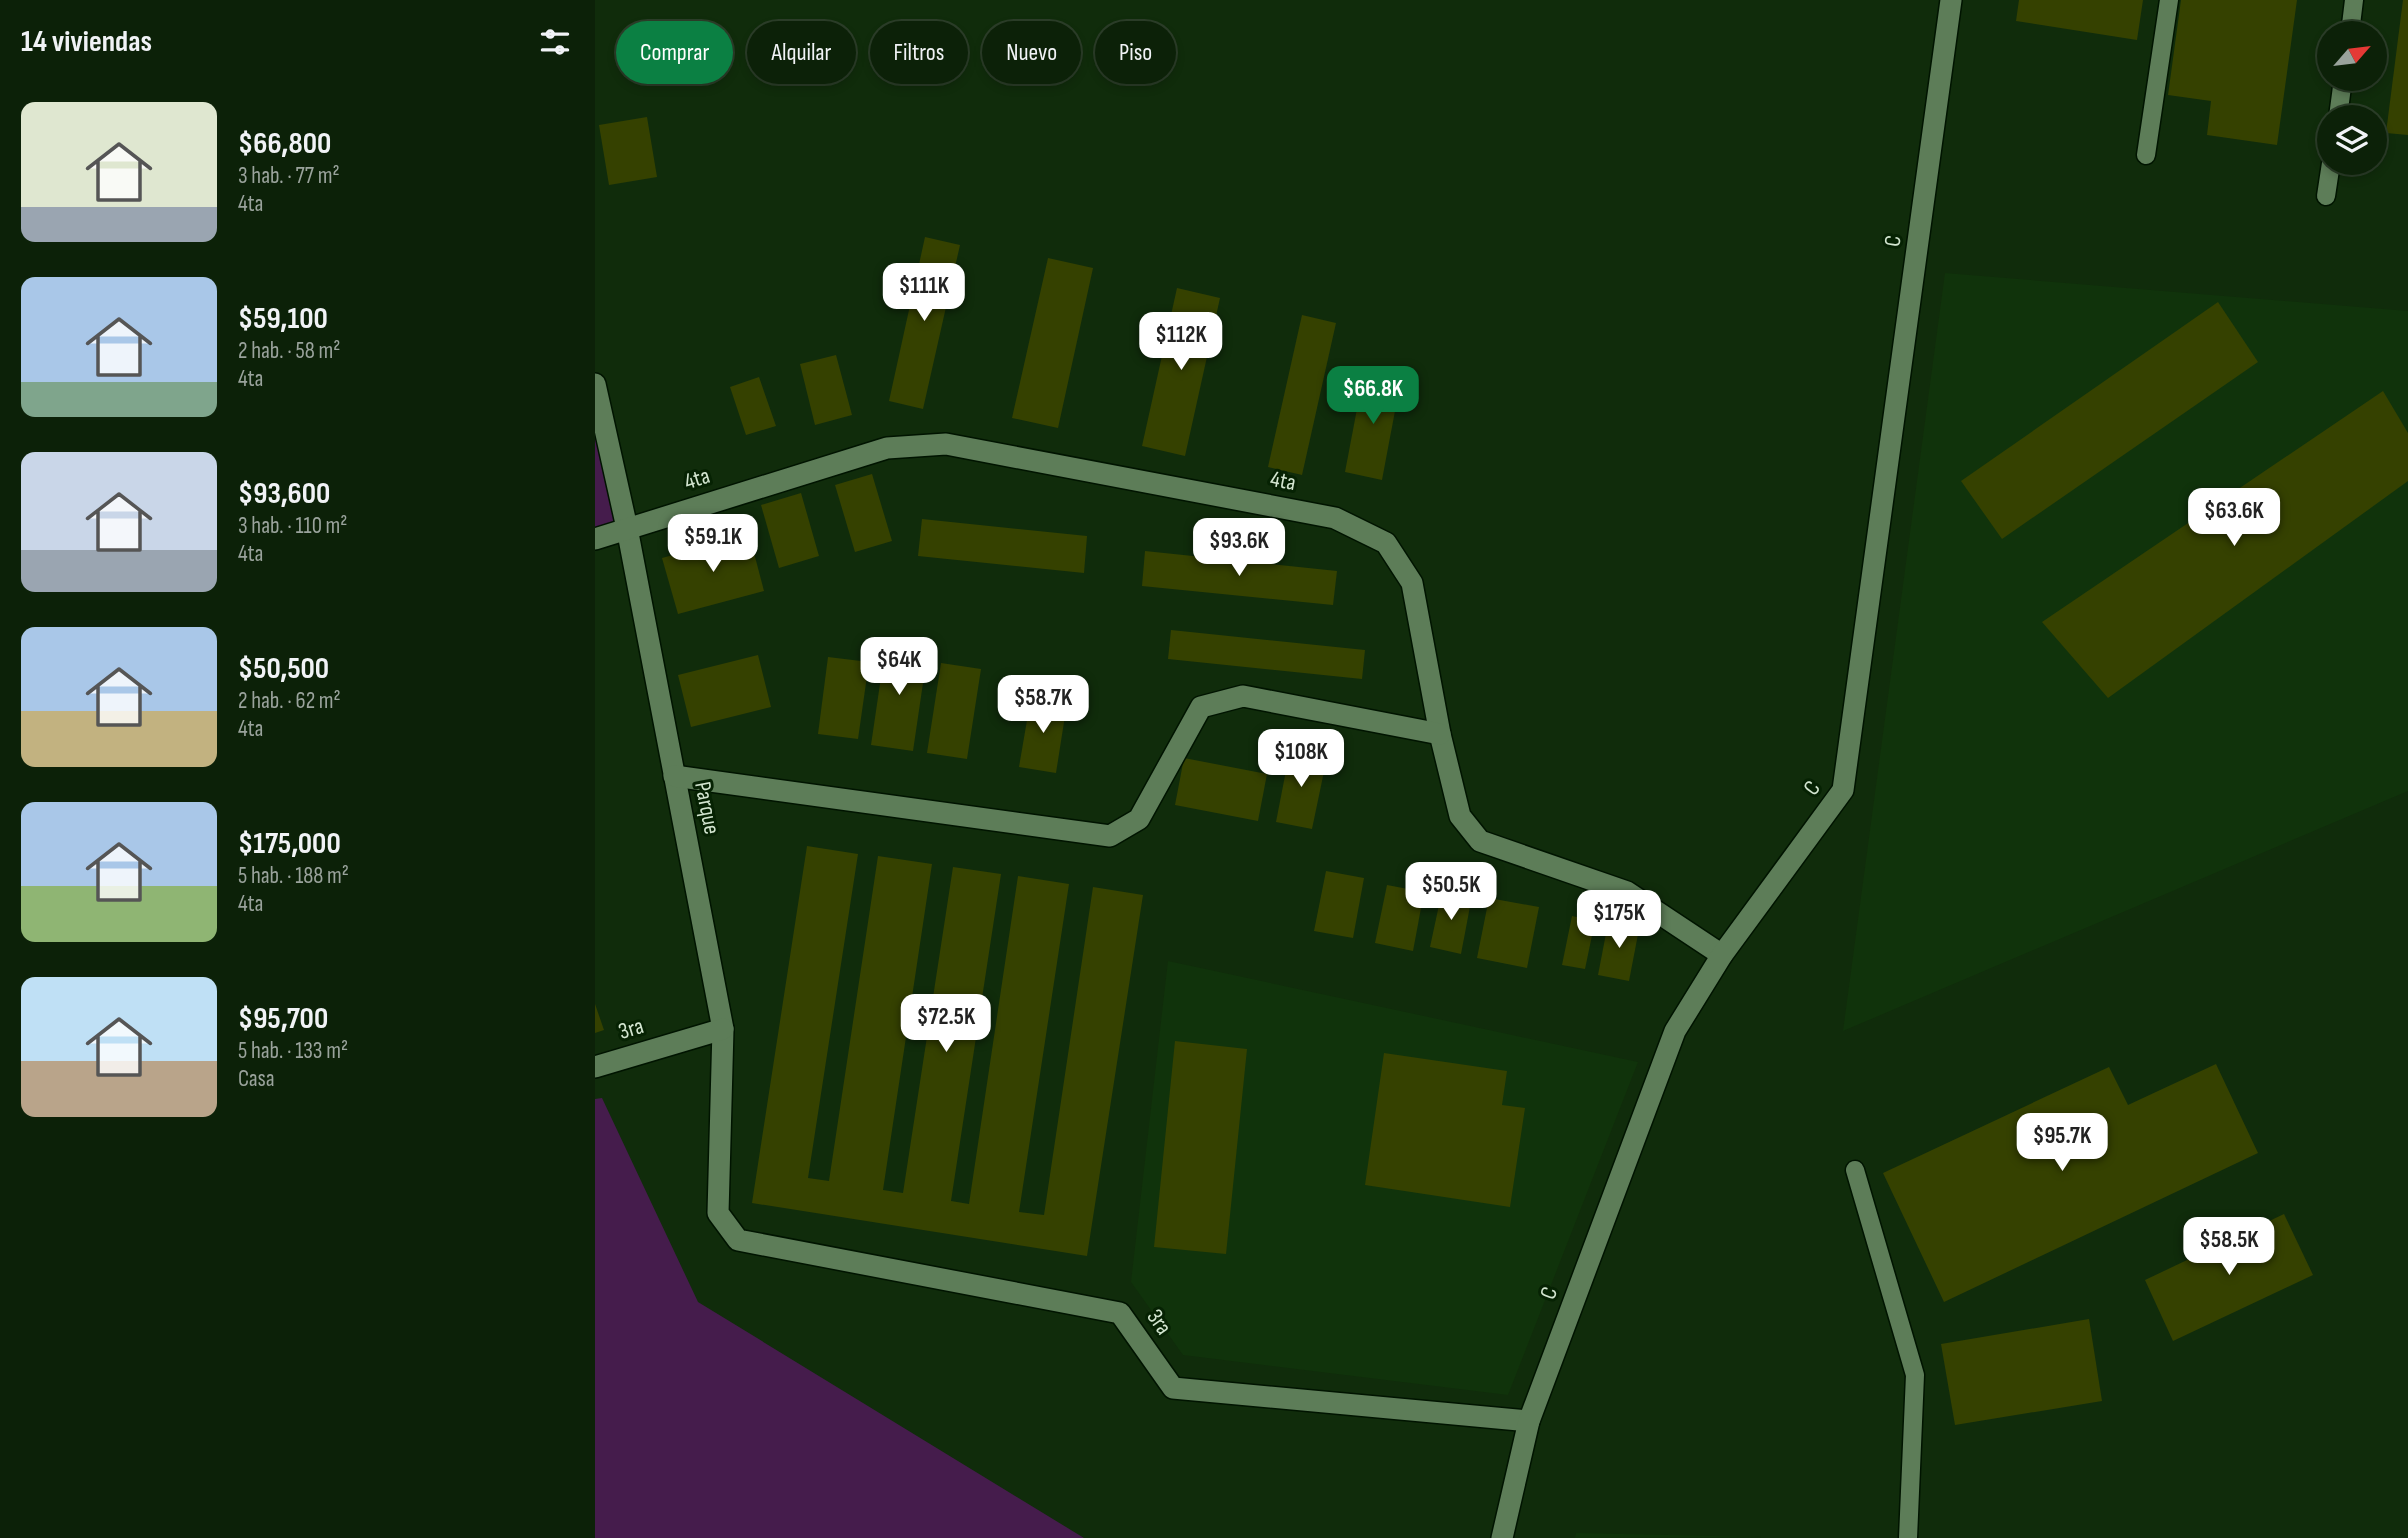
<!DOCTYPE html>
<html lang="es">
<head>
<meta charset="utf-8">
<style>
	:root { --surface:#0c2108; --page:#1a2e16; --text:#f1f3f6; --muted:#9aa39c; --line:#2c3e29; --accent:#0b8043 }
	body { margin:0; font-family:"Sofia Sans Condensed",sans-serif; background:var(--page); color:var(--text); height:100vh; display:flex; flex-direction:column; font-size:26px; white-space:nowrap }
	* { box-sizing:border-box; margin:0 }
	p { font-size:23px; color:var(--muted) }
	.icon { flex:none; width:38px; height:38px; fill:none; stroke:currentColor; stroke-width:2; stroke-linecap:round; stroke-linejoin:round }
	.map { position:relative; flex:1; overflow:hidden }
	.drawer { display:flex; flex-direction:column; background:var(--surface); width:595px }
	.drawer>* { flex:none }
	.guide { position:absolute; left:21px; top:21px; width:665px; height:63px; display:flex; gap:14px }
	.needle { width:46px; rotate:62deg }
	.controls { position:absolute; left:1722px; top:21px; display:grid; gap:14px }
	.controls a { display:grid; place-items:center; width:70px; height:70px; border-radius:50%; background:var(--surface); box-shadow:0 4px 10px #0003,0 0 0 2px var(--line); font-size:35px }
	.price { position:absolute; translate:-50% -60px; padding:0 16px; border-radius:14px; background:#fff; color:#222; font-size:23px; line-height:46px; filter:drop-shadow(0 2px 4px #0008) }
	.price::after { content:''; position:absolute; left:50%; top:42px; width:21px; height:16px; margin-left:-10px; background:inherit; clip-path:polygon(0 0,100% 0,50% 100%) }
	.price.current { background:var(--accent); color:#fff }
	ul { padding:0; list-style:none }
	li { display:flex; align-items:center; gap:21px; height:175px; padding:0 21px }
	li span { display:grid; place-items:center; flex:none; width:196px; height:140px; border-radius:14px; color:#555 }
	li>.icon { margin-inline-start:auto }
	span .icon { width:84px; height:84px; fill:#fffc; stroke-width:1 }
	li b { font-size:30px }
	h2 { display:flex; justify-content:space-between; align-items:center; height:84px; padding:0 21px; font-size:30px }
	.pill { padding:0 24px; border-radius:32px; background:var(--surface); box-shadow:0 4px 10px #0003,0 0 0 2px var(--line); font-size:24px; line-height:63px }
	.pill.current { background:var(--accent); color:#fff }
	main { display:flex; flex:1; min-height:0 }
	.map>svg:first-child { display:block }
	.built { fill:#10330b }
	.green { fill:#451c4c }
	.building { fill:#354100 }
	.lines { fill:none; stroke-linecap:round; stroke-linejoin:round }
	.lane-casing { stroke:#001400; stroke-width:21 }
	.street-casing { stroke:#001400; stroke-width:24 }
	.lane { stroke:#5d7d58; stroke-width:18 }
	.street { stroke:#5d7d58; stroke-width:21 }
	.labels { text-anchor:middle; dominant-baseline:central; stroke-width:6; stroke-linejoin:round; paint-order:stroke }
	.street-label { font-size:23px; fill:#d3e5d0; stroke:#062203 }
</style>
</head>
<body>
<main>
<section class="drawer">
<h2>14 viviendas<svg class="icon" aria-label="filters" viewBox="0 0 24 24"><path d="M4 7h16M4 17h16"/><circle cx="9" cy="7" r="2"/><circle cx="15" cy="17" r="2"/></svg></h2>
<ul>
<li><span style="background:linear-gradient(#dfe7d0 75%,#9aa5b1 0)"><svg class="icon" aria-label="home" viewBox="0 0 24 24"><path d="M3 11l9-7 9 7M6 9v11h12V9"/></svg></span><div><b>$66,800</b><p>3 hab. · 77 m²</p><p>4ta</p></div></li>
<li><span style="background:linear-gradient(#a9c7e8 75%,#7fa58c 0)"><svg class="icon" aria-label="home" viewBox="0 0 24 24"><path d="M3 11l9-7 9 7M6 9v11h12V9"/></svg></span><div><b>$59,100</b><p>2 hab. · 58 m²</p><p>4ta</p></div></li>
<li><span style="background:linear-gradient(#c9d6e8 70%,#9aa5b1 0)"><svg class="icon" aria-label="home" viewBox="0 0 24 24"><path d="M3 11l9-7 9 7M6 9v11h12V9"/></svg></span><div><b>$93,600</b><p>3 hab. · 110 m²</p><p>4ta</p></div></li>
<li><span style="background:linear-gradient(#a9c7e8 60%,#c2b280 0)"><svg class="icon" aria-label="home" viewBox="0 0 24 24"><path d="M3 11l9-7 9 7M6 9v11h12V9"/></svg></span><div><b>$50,500</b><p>2 hab. · 62 m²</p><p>4ta</p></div></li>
<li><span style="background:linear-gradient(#a9c7e8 60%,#8fb573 0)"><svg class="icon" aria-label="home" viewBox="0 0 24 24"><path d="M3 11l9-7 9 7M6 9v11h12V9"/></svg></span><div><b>$175,000</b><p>5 hab. · 188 m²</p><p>4ta</p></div></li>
<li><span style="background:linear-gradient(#bfe0f5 60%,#b9a48a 0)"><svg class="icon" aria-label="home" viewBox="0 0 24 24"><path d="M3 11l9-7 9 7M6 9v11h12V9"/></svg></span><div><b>$95,700</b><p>5 hab. · 133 m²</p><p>Casa</p></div></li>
</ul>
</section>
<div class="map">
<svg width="1813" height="1538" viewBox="0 0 1813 1538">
	<rect width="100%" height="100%" fill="#102c0b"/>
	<g class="built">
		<polygon points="1350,273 1813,311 1813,791 1248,1031"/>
		<polygon points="573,961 1043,1062 913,1395 588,1355 536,1282"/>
		<polygon points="981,1533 1167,1537 980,1538"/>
	</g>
	<g class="green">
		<polygon points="0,435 21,526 0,532"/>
		<polygon points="7,1098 103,1302 489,1538 0,1538 0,1099"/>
	</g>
	<g class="building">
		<polygon points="1424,0 1548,0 1542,40 1421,21"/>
		<polygon points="1586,0 1702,0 1682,145 1612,135 1616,101 1573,95"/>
		<polygon points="1808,0 1813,0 1813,135 1791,133"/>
		<polygon points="52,117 62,177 14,185 4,125"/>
		<polygon points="330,237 365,245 328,409 294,401"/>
		<polygon points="453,258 498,268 463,428 417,418"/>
		<polygon points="582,288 625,298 590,456 547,446"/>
		<polygon points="1623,302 1663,362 1407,539 1366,481"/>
		<polygon points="707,315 741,323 707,475 673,467"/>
		<polygon points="241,355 257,415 220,425 205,364"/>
		<polygon points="769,372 806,379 787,480 750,472"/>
		<polygon points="164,377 181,426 151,435 135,387"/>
		<polygon points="1788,391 1813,433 1813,481 1513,698 1447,622"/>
		<polygon points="277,474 297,541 260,552 240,485"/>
		<polygon points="206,493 224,556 184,568 166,505"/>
		<polygon points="327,519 492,536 489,573 323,556"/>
		<polygon points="154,534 169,591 83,614 67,558"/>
		<polygon points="550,551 742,571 738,605 547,586"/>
		<polygon points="576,630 770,650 767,679 573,659"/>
		<polygon points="291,643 333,649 318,751 276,745"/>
		<polygon points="163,655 176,707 96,727 83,675"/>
		<polygon points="233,657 274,662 263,739 223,734"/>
		<polygon points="346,663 386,669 372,759 332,753"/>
		<polygon points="436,697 472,703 461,773 424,767"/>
		<polygon points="695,750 732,757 717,829 681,822"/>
		<polygon points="589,758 672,774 663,821 580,805"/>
		<polygon points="212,846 263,854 213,1178 234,1181 283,856 337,864 288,1190 308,1193 358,867 406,874 356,1201 374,1204 423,876 474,884 424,1212 449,1215 498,887 548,895 492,1256 157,1203"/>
		<polygon points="731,871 769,878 758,938 719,931"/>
		<polygon points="792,885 829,892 818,951 780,943"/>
		<polygon points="847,891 877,896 866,954 835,947"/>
		<polygon points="894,898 944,907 932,968 882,958"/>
		<polygon points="977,916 1000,921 990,969 967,965"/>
		<polygon points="1014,918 1045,924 1034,981 1003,975"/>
		<polygon points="0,1004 9,1030 0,1033"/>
		<polygon points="580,1041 652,1049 631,1254 559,1247"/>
		<polygon points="789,1053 912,1071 907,1105 930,1108 915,1207 770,1185"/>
		<polygon points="1621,1064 1663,1153 1349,1302 1288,1173 1514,1067 1533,1105"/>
		<polygon points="1689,1214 1718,1275 1578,1341 1550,1280"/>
		<polygon points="1494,1319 1507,1401 1360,1425 1346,1344"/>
	</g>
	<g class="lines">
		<defs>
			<g id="lane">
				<polyline points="1755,33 1759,0"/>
				<polyline points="1743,117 1748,79"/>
				<polyline points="1551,155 1574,0"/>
				<polyline points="1731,196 1736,163"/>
				<polyline points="1260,1170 1320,1375 1313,1538"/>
			</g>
			<g id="street">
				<polyline points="0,384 32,528 128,1029 123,1213 143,1240 525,1313 578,1388 934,1421"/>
				<polyline points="0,539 292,448 351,444 740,518 791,543 817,583 845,734 865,816 885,841 1032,892 1127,955"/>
				<polyline points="79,776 515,836 544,819 606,707 648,696 845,734"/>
				<polyline points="0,1067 128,1029"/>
				<polyline points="907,1538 934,1421 1080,1031 1127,955 1248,790 1356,0"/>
			</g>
		</defs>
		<use href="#lane" class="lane-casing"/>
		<use href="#street" class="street-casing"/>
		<use href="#lane" class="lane"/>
		<use href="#street" class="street"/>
	</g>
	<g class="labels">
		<g class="street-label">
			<text transform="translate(1298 241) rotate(-82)">C</text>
			<text transform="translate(102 479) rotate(-17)">4ta</text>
			<text transform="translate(688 481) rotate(11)">4ta</text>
			<text transform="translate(1217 788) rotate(-54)">C</text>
			<text transform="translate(112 808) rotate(79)">Parque</text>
			<text transform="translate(36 1029) rotate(-17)">3ra</text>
			<text transform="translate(954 1293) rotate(-70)">C</text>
			<text transform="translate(564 1322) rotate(55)">3ra</text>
		</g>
	</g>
</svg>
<div class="controls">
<a><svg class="needle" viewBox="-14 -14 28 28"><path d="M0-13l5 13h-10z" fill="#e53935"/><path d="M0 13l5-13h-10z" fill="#9aa39c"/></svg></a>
<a><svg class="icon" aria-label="layers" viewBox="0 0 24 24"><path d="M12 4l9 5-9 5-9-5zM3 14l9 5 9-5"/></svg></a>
</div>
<b class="price" style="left:329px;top:323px">$111K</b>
<b class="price" style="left:586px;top:372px">$112K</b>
<b class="price current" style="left:778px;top:426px">$66.8K</b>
<b class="price" style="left:1639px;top:548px">$63.6K</b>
<b class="price" style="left:118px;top:574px">$59.1K</b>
<b class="price" style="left:644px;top:578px">$93.6K</b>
<b class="price" style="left:304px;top:697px">$64K</b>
<b class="price" style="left:448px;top:735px">$58.7K</b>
<b class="price" style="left:706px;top:789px">$108K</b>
<b class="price" style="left:856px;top:922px">$50.5K</b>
<b class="price" style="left:1024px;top:950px">$175K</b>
<b class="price" style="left:351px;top:1054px">$72.5K</b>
<b class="price" style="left:1467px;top:1173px">$95.7K</b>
<b class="price" style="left:1634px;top:1277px">$58.5K</b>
<div class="guide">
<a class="pill current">Comprar</a>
<a class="pill">Alquilar</a>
<a class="pill">Filtros</a>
<a class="pill">Nuevo</a>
<a class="pill">Piso</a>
</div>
</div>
</main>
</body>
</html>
